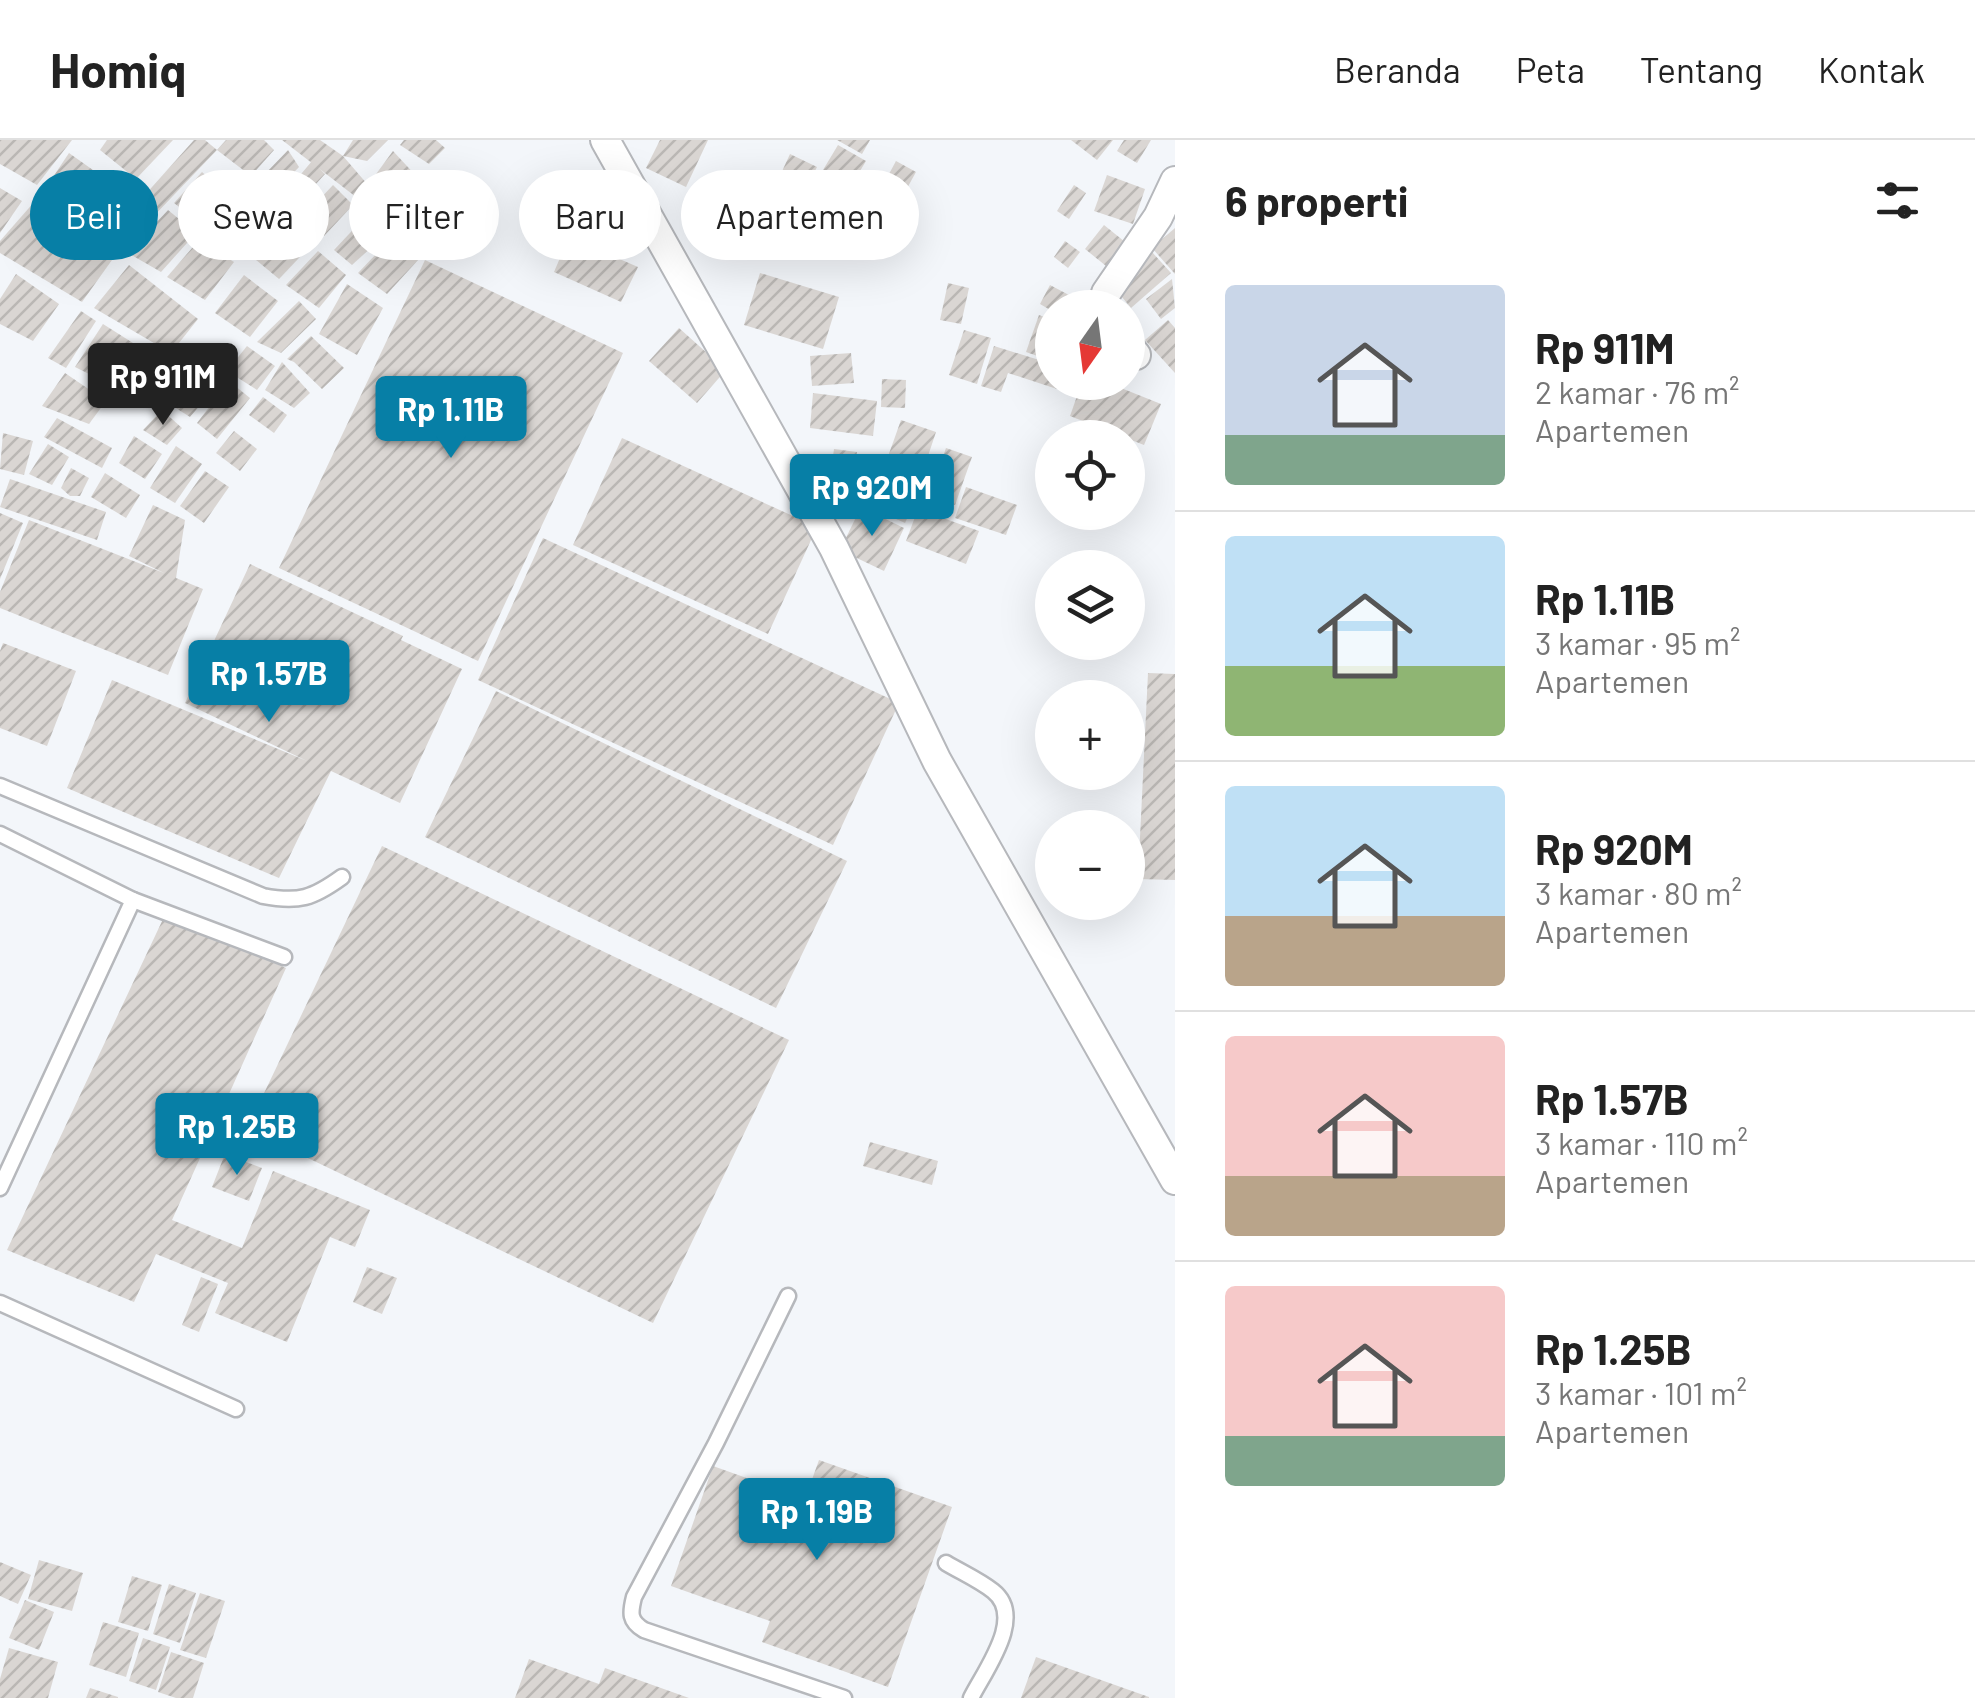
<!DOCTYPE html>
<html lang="id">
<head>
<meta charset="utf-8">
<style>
	:root { --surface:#fff; --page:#f2f2f2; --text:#222; --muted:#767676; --line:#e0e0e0; --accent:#077fa6 }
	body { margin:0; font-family:Barlow,sans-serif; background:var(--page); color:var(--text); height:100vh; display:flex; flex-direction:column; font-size:38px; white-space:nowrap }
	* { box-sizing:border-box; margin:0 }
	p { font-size:32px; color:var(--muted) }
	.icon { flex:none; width:55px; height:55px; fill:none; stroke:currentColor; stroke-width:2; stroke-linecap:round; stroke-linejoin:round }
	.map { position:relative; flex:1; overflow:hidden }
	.drawer { display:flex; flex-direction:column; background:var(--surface); width:800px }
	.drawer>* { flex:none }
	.top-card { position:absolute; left:30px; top:30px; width:950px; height:90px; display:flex; gap:20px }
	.needle { width:65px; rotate:194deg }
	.controls { position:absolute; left:1035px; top:150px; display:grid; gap:20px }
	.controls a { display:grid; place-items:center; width:110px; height:110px; border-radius:50%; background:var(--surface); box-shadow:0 10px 40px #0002; font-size:50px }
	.price { position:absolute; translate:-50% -85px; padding:0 22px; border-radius:10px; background:var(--accent); color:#fff; font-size:32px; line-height:65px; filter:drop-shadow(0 2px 5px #0008) }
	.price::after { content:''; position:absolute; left:50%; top:60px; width:30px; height:22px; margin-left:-15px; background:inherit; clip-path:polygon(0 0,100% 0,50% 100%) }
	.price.selected { background:#222; color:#fff }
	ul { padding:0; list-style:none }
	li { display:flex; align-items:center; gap:30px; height:250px; padding:0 50px }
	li+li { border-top:2px solid var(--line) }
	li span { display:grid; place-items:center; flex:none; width:280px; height:200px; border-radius:10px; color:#555 }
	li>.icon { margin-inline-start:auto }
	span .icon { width:120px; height:120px; fill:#fffc; stroke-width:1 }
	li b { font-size:42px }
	h2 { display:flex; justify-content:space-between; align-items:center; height:120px; padding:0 50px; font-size:42px }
	.pill { padding:0 35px; border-radius:45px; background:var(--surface); box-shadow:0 10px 40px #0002; font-size:35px; line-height:90px }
	.pill.selected { background:var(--accent); color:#fff }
	header { display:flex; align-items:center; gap:60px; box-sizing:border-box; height:140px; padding:0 50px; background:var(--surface); border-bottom:2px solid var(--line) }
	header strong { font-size:48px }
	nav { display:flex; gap:55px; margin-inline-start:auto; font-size:35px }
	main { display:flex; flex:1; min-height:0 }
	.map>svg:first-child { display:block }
	.building { fill:url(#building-hatch) }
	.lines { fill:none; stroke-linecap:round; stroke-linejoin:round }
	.service-casing { stroke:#b6b8bc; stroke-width:19 }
	.minor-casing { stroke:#b6b8bc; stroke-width:32 }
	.service { stroke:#fff; stroke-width:14 }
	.minor { stroke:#fff; stroke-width:28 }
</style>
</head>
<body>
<header>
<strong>Homiq</strong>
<nav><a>Beranda</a><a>Peta</a><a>Tentang</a><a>Kontak</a></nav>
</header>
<main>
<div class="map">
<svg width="1175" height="1558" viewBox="0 0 1175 1558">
	<defs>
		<pattern id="building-hatch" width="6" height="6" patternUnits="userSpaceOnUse" patternTransform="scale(2.5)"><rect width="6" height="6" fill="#dad6d3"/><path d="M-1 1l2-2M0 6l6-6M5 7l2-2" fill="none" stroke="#bab7b4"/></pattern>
	</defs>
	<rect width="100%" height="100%" fill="#f3f6fa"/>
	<g class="building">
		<polygon points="0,0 72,0 37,45 0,24"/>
		<polygon points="107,0 173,0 136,39 100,10"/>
		<polygon points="194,0 205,0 217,10 125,106 86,85 123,39 144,56"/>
		<polygon points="226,0 264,0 274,10 251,36 217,10"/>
		<polygon points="282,0 320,0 343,16 368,45 356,57"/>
		<polygon points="353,0 388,0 367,21 343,16"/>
		<polygon points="404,0 436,0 445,8 429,24 400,5"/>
		<polygon points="660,0 708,0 686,47 646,28"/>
		<polygon points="837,0 870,0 862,14"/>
		<polygon points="1071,0 1113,0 1097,20"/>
		<polygon points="1124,0 1151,0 1137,23 1117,11"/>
		<polygon points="838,5 866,21 839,66 811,50"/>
		<polygon points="288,10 299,27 279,48 265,34"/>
		<polygon points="393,11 418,38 400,64 368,45"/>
		<polygon points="69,13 107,40 74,76 41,55"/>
		<polygon points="790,14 817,27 805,51 779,38"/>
		<polygon points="312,21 325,34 296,66 288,62 244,109 209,82 251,36 281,58"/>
		<polygon points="896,21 916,32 889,81 869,71"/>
		<polygon points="202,32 224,52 196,80 174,63"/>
		<polygon points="1107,35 1145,49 1133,84 1094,71"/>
		<polygon points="333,45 353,65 324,96 302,78"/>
		<polygon points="1074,45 1086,53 1069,79 1057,71"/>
		<polygon points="0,48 22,61 0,93"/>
		<polygon points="587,48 632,67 620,94 629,98 622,114 584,98 593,77 578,71"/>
		<polygon points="423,59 438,76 432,98 406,77"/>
		<polygon points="35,61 117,113 82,162 0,113 0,101"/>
		<polygon points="379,62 399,82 352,125 334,110"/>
		<polygon points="168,70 196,93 161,132 128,113"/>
		<polygon points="284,74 317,99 279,139 249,114"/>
		<polygon points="1104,85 1130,106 1111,130 1085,109"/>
		<polygon points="1175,88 1175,134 1152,108"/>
		<polygon points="399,90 429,108 387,154 358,133"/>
		<polygon points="569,97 638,127 621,162 554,132"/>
		<polygon points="199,100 234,122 205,160 167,137"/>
		<polygon points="1065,101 1080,112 1068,128 1054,117"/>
		<polygon points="318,111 346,135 319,168 286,145"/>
		<polygon points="1152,112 1171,133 1131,168 1113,146"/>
		<polygon points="425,120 623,213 478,521 279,428"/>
		<polygon points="129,125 198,179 171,213 94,168"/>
		<polygon points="760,133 839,157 823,209 744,185"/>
		<polygon points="16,134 59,164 33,201 0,184 0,159"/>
		<polygon points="244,135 278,161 250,197 215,173"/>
		<polygon points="1172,139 1175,168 1161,179 1146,159"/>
		<polygon points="948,143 969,148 961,184 940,180"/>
		<polygon points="347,144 383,168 357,215 319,194"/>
		<polygon points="1050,145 1084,163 1082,168 1052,168 1052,171 1040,164"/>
		<polygon points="299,161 316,179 281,213 257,202"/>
		<polygon points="81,171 96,181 66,228 48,218"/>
		<polygon points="1039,175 1052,180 1052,221 1026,212"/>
		<polygon points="1168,180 1175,188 1175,233 1145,200"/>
		<polygon points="103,184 133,203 107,243 75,227"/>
		<polygon points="679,188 726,230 697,263 649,221"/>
		<polygon points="964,190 991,198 977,244 949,235"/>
		<polygon points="311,196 344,228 322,249 294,222 287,219"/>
		<polygon points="247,206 275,226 257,250 227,231"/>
		<polygon points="994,206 1052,224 1052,242 1059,242 1057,249 1008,233 1001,252 981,246"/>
		<polygon points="189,211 223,238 190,277 157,256"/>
		<polygon points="851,213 854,243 812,246 810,216"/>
		<polygon points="282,222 310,253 294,268 265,250"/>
		<polygon points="65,233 106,261 89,284 42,266"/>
		<polygon points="882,239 906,240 905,268 881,267"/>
		<polygon points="229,241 250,258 217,299 197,283"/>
		<polygon points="1082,242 1106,242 1161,264 1144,305 1070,276"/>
		<polygon points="813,253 877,261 873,296 810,288"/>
		<polygon points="263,257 287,275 274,293 249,275"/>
		<polygon points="162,270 182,288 167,305 143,290"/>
		<polygon points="57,278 112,308 102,328 44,297"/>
		<polygon points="901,280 936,292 921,337 885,325"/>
		<polygon points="234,291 257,309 240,331 216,313"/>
		<polygon points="3,293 33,301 24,335 0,329"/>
		<polygon points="134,296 162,314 145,339 119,323"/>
		<polygon points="622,298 817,387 768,494 573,405"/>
		<polygon points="48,304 69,317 52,345 29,334"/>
		<polygon points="176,306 202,324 175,363 150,348"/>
		<polygon points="946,308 972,317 955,365 929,356"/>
		<polygon points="834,309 857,312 851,349 829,345"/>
		<polygon points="870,319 923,345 905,383 851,358"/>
		<polygon points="71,328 89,338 80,356 70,356 61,348"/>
		<polygon points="205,331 229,347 204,383 180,366"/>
		<polygon points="105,333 140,355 126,378 91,357"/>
		<polygon points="10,339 106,372 97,400 0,367"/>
		<polygon points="966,347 1017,365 1006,395 955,378"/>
		<polygon points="153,365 185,380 176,438 203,449 168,535 0,468 0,452 29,380 164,433 129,416"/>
		<polygon points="861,367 904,388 884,431 840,410"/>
		<polygon points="918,369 979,391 966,424 906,401"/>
		<polygon points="0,373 23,383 0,439"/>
		<polygon points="543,398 899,563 833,705 478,540"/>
		<polygon points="250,424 403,496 401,500 462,529 400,663 331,631 279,738 67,648 112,540 307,621 185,563"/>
		<polygon points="3,503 76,531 47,606 0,588 0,511"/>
		<polygon points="1148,533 1175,534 1175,740 1138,739"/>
		<polygon points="496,551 847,721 776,868 425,697"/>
		<polygon points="382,706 789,900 653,1183 247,989"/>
		<polygon points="164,777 286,828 172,1080 242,1108 273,1031 370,1070 355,1107 330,1097 287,1202 215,1173 228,1143 156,1114 134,1162 7,1110"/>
		<polygon points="870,1002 938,1021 932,1045 863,1026"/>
		<polygon points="225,1014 262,1028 249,1061 212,1047"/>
		<polygon points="367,1127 397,1138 382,1174 353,1162"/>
		<polygon points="201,1137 218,1144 199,1192 182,1185"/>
		<polygon points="819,1320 952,1367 888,1547 762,1502 770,1481 671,1446 713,1326 805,1359"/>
		<polygon points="39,1420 83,1433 72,1471 28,1459"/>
		<polygon points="0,1422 31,1435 18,1464 0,1456"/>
		<polygon points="132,1436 162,1445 148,1491 118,1482"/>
		<polygon points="169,1444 196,1453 180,1503 153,1494"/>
		<polygon points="200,1453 225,1461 206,1518 180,1510"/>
		<polygon points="25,1460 54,1472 39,1510 9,1498"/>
		<polygon points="103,1482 139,1493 126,1537 89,1525"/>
		<polygon points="143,1498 170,1507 156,1550 129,1541"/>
		<polygon points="9,1508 58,1522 48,1558 0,1558 0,1539"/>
		<polygon points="171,1512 204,1523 193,1558 176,1558 158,1552"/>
		<polygon points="1036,1517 1149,1557 1149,1558 1021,1558"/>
		<polygon points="529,1519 599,1544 605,1528 689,1558 515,1558"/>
		<polygon points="90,1548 118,1557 118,1558 86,1558"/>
	</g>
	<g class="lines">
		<defs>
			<g id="service">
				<path d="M 0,646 L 263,756 C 299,763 313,758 342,737"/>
				<polyline points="0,694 133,760 0,1048"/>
				<polyline points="133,760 284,817"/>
				<path d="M 788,1156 L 716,1303 L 634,1457 C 630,1473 629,1481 644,1490 L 844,1558"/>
				<polyline points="0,1163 236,1269"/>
				<path d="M 946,1423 C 961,1432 979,1440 993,1451 C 1026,1477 985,1530 971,1558"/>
			</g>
			<g id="minor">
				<polyline points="605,0 834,408 937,621 1175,1040"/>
				<polyline points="1102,168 1106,153 1158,77 1175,41"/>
				<polyline points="1128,205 1136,215"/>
			</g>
		</defs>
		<use href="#service" class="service-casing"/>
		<use href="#minor" class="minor-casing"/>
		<use href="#service" class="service"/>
		<use href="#minor" class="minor"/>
	</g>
</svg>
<div class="controls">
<a><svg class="needle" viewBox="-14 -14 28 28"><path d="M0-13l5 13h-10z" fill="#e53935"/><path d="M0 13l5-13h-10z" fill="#767676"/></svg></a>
<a><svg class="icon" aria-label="locate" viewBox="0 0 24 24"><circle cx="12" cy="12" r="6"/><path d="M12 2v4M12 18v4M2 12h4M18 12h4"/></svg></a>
<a><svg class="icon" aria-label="layers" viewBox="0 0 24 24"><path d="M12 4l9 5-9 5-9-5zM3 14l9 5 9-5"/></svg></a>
<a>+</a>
<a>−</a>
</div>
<b class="price selected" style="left:163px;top:288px">Rp 911M</b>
<b class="price" style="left:451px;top:321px">Rp 1.11B</b>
<b class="price" style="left:872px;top:399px">Rp 920M</b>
<b class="price" style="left:269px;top:585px">Rp 1.57B</b>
<b class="price" style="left:237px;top:1038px">Rp 1.25B</b>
<b class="price" style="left:817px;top:1423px">Rp 1.19B</b>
<div class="top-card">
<a class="pill selected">Beli</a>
<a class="pill">Sewa</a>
<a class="pill">Filter</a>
<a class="pill">Baru</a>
<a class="pill">Apartemen</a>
</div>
</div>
<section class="drawer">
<h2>6 properti<svg class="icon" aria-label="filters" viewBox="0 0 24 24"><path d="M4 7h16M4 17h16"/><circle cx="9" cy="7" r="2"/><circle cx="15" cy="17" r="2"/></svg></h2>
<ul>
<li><span style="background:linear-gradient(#c9d6e8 75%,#7fa58c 0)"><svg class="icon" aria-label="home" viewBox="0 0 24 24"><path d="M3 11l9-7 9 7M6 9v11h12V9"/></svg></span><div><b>Rp 911M</b><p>2 kamar · 76 m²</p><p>Apartemen</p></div></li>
<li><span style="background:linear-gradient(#bfe0f5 65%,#8fb573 0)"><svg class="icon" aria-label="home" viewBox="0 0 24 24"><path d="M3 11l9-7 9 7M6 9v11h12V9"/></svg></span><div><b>Rp 1.11B</b><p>3 kamar · 95 m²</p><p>Apartemen</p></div></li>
<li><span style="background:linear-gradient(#bfe0f5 65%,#b9a48a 0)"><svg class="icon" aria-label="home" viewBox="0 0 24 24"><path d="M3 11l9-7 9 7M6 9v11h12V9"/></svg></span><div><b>Rp 920M</b><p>3 kamar · 80 m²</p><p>Apartemen</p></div></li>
<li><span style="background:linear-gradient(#f6c9c9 70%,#b9a48a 0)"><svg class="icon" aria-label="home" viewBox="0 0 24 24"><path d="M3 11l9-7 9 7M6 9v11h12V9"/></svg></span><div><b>Rp 1.57B</b><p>3 kamar · 110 m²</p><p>Apartemen</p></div></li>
<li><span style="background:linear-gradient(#f6c9c9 75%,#7fa58c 0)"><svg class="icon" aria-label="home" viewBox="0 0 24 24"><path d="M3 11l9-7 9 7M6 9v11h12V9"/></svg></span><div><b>Rp 1.25B</b><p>3 kamar · 101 m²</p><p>Apartemen</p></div></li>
</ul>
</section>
</main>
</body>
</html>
